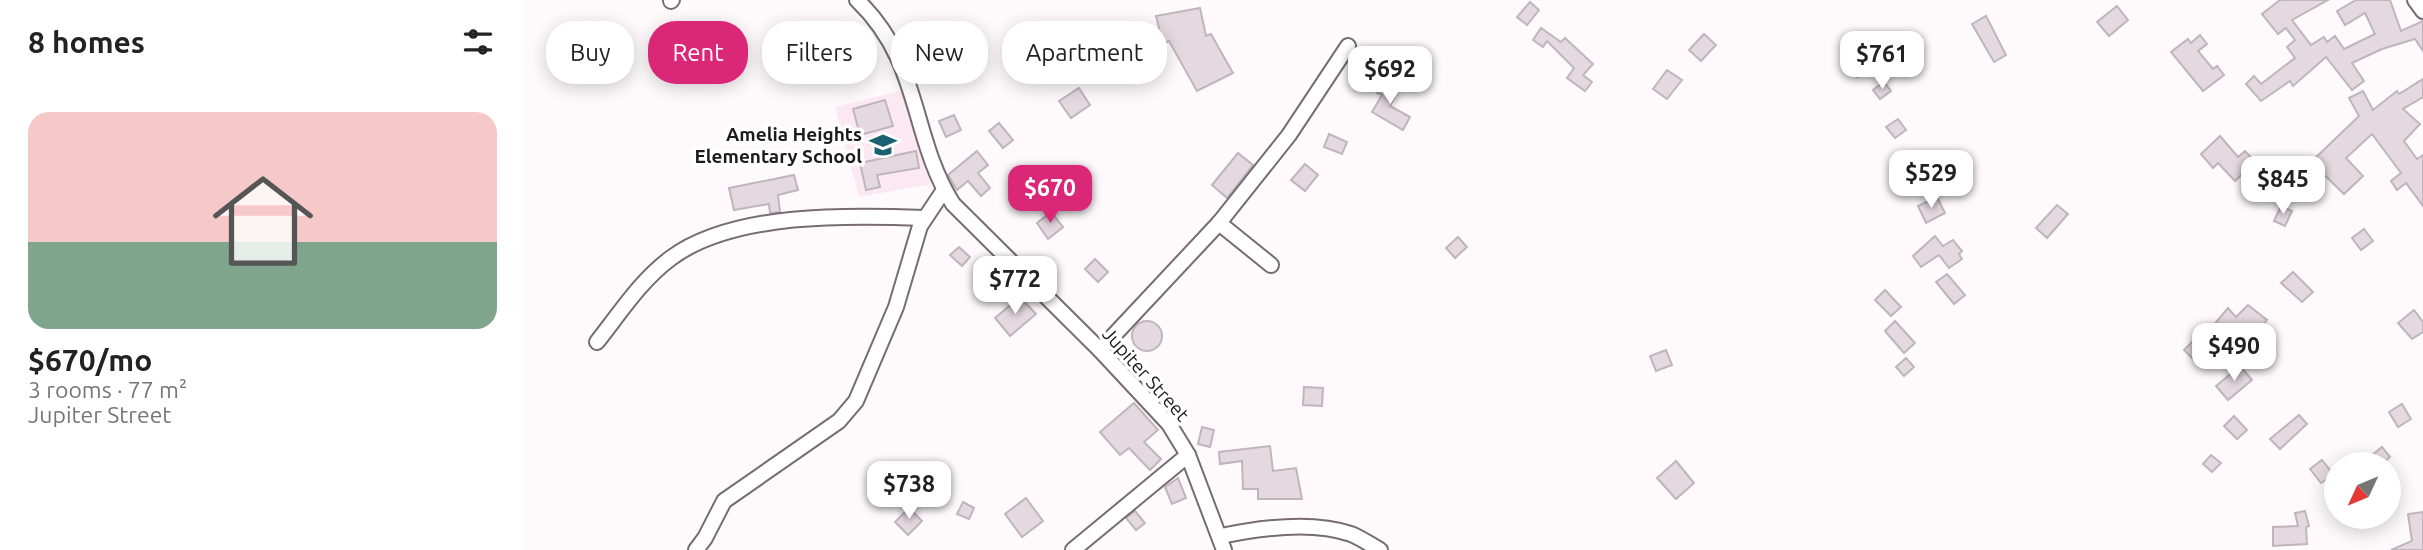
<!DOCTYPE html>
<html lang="en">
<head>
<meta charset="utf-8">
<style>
	:root { --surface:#fff; --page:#f2f2f2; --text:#222; --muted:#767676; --accent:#db2777 }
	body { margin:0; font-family:Ubuntu,sans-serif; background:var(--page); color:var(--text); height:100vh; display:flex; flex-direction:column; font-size:26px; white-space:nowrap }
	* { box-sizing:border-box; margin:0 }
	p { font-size:23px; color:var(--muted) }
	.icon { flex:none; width:38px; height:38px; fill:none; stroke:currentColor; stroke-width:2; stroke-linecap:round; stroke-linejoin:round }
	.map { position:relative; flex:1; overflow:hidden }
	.side { display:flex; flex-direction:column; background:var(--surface); width:525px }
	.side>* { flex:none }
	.hud { position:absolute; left:21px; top:21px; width:665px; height:63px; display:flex; gap:14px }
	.needle { width:46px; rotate:226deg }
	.controls { position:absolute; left:1799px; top:452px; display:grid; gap:14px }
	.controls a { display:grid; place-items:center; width:77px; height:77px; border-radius:50%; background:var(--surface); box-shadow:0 4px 18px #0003; font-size:35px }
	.price { position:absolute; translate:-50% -60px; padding:0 16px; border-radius:14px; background:#fff; color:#222; font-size:23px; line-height:46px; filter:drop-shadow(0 2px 4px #0008) }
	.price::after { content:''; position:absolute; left:50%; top:42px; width:21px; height:16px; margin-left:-10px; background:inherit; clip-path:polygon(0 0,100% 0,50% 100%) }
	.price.current { background:var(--accent); color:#fff }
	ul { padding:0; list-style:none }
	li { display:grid; align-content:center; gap:14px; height:371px; padding:0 28px }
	li span { display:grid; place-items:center; height:217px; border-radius:21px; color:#555 }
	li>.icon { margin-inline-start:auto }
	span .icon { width:126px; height:126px; fill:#fffc; stroke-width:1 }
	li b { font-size:30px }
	h2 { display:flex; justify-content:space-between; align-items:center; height:84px; padding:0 28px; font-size:30px }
	.tag { padding:0 24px; border-radius:28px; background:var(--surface); box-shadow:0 4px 18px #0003; font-size:24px; line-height:63px }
	.tag.current { background:var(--accent); color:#fff }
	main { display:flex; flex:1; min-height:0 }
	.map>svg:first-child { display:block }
	.built { fill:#fbe8f2 }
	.building { fill:#e4d9df; stroke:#bfb5bb; stroke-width:2 }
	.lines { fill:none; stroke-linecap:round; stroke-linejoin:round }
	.minor-casing { stroke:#766c71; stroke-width:18 }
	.minor { stroke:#fff; stroke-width:14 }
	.labels { text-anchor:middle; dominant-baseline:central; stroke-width:7; stroke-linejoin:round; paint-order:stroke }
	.poi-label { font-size:19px; font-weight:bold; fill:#1d191c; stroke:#fff; text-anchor:end }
	.street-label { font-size:19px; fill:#1d191c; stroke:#fff }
</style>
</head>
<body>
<main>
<section class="side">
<h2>8 homes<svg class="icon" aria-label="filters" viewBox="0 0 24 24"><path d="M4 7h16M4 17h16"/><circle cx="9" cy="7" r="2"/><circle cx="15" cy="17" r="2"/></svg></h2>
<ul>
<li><span style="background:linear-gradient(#f6c9c9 60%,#7fa58c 0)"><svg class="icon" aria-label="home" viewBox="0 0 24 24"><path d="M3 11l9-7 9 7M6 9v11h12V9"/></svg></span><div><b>$670/mo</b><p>3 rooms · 77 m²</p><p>Jupiter Street</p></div></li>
</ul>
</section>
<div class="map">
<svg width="1898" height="550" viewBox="0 0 1898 550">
	<rect width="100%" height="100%" fill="#fefafc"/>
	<polygon class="built" points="379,90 407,184 334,197 310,107"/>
	<g class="building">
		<polygon points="1755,0 1803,0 1767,20 1786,45 1799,37 1802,42 1810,36 1819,49 1850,34 1840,13 1820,25 1812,11 1831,0 1865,0 1876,31 1898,21 1898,51 1890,39 1857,49 1827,63 1839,81 1827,90 1801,57 1768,86 1765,81 1736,101 1721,84 1729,76 1736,84 1770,58 1762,47 1770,40 1761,28 1753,34 1737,14"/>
		<polygon points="1005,2 1014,10 1002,25 992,17"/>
		<polygon points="1592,6 1603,20 1584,36 1572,22"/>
		<polygon points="675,8 681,36 686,34 708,73 672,91 644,41 606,58 601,48 635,32 631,16"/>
		<polygon points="1461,16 1481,55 1469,62 1447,24"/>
		<polygon points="1016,28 1036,42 1040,38 1068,64 1058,75 1067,82 1060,91 1042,78 1049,68 1022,41 1018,47 1008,40"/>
		<polygon points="1179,34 1191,45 1176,61 1164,50"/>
		<polygon points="1675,35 1682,44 1673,51 1688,69 1692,66 1699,75 1678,91 1646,52 1663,39 1666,43"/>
		<polygon points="1337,55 1344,71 1332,77 1325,62"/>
		<polygon points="1142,70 1157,80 1142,99 1128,89"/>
		<polygon points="859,79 875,87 865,106 885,117 878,130 847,112 857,95 852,93"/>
		<polygon points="1898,79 1898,97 1878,109 1895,124 1879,141 1892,159 1898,155 1898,206 1881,183 1872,190 1866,181 1876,173 1847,134 1821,158 1838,176 1819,194 1786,162 1834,116 1824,98 1838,91 1848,110 1872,91 1874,94"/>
		<polygon points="1359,82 1366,91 1355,99 1348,90"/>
		<polygon points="554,88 565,105 546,118 534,101"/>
		<polygon points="360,100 368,126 335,135 328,109"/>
		<polygon points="429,115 436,130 421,137 414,121"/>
		<polygon points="1373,119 1381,130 1370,138 1361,127"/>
		<polygon points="474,123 488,140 478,148 464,131"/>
		<polygon points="804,134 822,142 817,154 799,147"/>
		<polygon points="1695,136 1713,157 1720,151 1730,161 1710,181 1693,163 1688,168 1676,154"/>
		<polygon points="391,151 394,168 352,175 355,187 341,190 335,163"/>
		<polygon points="452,151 463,165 453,173 465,188 456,196 443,181 432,190 423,175"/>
		<polygon points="713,153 728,165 702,198 687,185"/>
		<polygon points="780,164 793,175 780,191 766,180"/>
		<polygon points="269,175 273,190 253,195 255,212 245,213 244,204 209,210 204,188"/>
		<polygon points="1412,197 1420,213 1401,223 1393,206"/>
		<polygon points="1532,205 1543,214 1522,238 1511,228"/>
		<polygon points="1756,206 1767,211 1760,226 1749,221"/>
		<polygon points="526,212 538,227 523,239 512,223"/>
		<polygon points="1839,229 1848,241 1836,250 1827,238"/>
		<polygon points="1410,236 1418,246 1428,240 1437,251 1434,254 1437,259 1424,268 1414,255 1396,267 1388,256"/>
		<polygon points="933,237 942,247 930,258 921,248"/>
		<polygon points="434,247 445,257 437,266 425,255"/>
		<polygon points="570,259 583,272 573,282 560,269"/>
		<polygon points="1768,272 1788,292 1777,302 1756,283"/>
		<polygon points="1422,274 1440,295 1429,304 1411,282"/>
		<polygon points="1360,290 1376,307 1366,316 1350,300"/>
		<polygon points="495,297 511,314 485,336 470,318"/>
		<polygon points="1723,305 1742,320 1708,358 1694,344 1673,364 1659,350 1668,341 1672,345 1703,308 1711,317"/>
		<polygon points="1889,310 1898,322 1898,332 1887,339 1873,323"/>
		<circle cx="622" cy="336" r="15"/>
		<polygon points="1370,321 1390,343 1379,353 1360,331"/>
		<polygon points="1141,350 1147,365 1131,371 1125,356"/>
		<polygon points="1381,358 1389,367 1379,376 1371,367"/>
		<polygon points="1715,366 1727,380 1703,400 1691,386"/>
		<polygon points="779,387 798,388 797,406 778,405"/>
		<polygon points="609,403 633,430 619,442 636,459 625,470 604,448 595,455 575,432"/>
		<polygon points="1877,404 1886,419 1873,427 1864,412"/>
		<polygon points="1774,415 1782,424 1755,449 1745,439"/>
		<polygon points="1709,416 1722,430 1712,439 1699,426"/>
		<polygon points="677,427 689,430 685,447 673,444"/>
		<polygon points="745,446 748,471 771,468 777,499 733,499 733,489 718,489 717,461 695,464 694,452"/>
		<polygon points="1857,447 1865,457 1857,464 1836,464"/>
		<polygon points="1686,455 1696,463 1687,472 1678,464"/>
		<polygon points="1797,460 1809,475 1796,483 1785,469"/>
		<polygon points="1151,461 1169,483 1151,499 1132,478"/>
		<polygon points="653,478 661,498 647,504 640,487"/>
		<polygon points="501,498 518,521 497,537 480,514"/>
		<polygon points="438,502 449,508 444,519 432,514"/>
		<polygon points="384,508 397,521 383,535 370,522"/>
		<polygon points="610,511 620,523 611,530 601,518"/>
		<polygon points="1780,511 1784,526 1781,527 1782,544 1748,546 1748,527 1773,526 1770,513"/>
		<polygon points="1898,512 1898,550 1866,550 1887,541 1883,514"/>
	</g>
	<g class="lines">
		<defs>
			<g id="minor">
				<path d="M 332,0 C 397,62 385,136 428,204 L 575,350 L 644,424 L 663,455 L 699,550"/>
				<polyline points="1890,0 1898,11"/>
				<polyline points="146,1 147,0"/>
				<polyline points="694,223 746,265"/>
				<path d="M 72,342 C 95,313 116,280 146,258 C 208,212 325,215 400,218"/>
				<polyline points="575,350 694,223 764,135 823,46"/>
				<path d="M 696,536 C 734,528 788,521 826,534 C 836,538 846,545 855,550"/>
				<polyline points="171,550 180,538 199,501 314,421 331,401 371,307 395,226 419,190"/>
				<polyline points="548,550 663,455"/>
			</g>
		</defs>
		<use href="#minor" class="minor-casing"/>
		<use href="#minor" class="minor"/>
	</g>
	<defs>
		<symbol id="school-bare" viewBox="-9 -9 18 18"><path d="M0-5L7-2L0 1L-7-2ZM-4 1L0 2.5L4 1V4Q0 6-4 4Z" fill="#1a6271" stroke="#fff" stroke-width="2.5" paint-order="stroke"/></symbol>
	</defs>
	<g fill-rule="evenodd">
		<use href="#school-bare" x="339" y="126" width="38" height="38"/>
	</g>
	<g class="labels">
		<g class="poi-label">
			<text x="337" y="134">Amelia Heights<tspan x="337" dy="22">Elementary School</tspan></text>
		</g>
		<g class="street-label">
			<text transform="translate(621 374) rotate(48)">Jupiter Street</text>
		</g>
	</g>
</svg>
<div class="controls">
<a><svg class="needle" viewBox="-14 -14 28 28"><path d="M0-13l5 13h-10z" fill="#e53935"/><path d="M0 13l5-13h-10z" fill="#767676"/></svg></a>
</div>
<b class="price" style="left:1357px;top:91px">$761</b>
<b class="price" style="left:865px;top:106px">$692</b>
<b class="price" style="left:1406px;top:210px">$529</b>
<b class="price" style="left:1758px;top:216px">$845</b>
<b class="price current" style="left:525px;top:225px">$670</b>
<b class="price" style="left:490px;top:316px">$772</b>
<b class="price" style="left:1709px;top:383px">$490</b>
<b class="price" style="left:384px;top:521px">$738</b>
<div class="hud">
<a class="tag">Buy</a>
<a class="tag current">Rent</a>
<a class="tag">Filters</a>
<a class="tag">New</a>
<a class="tag">Apartment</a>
</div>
</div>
</main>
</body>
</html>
